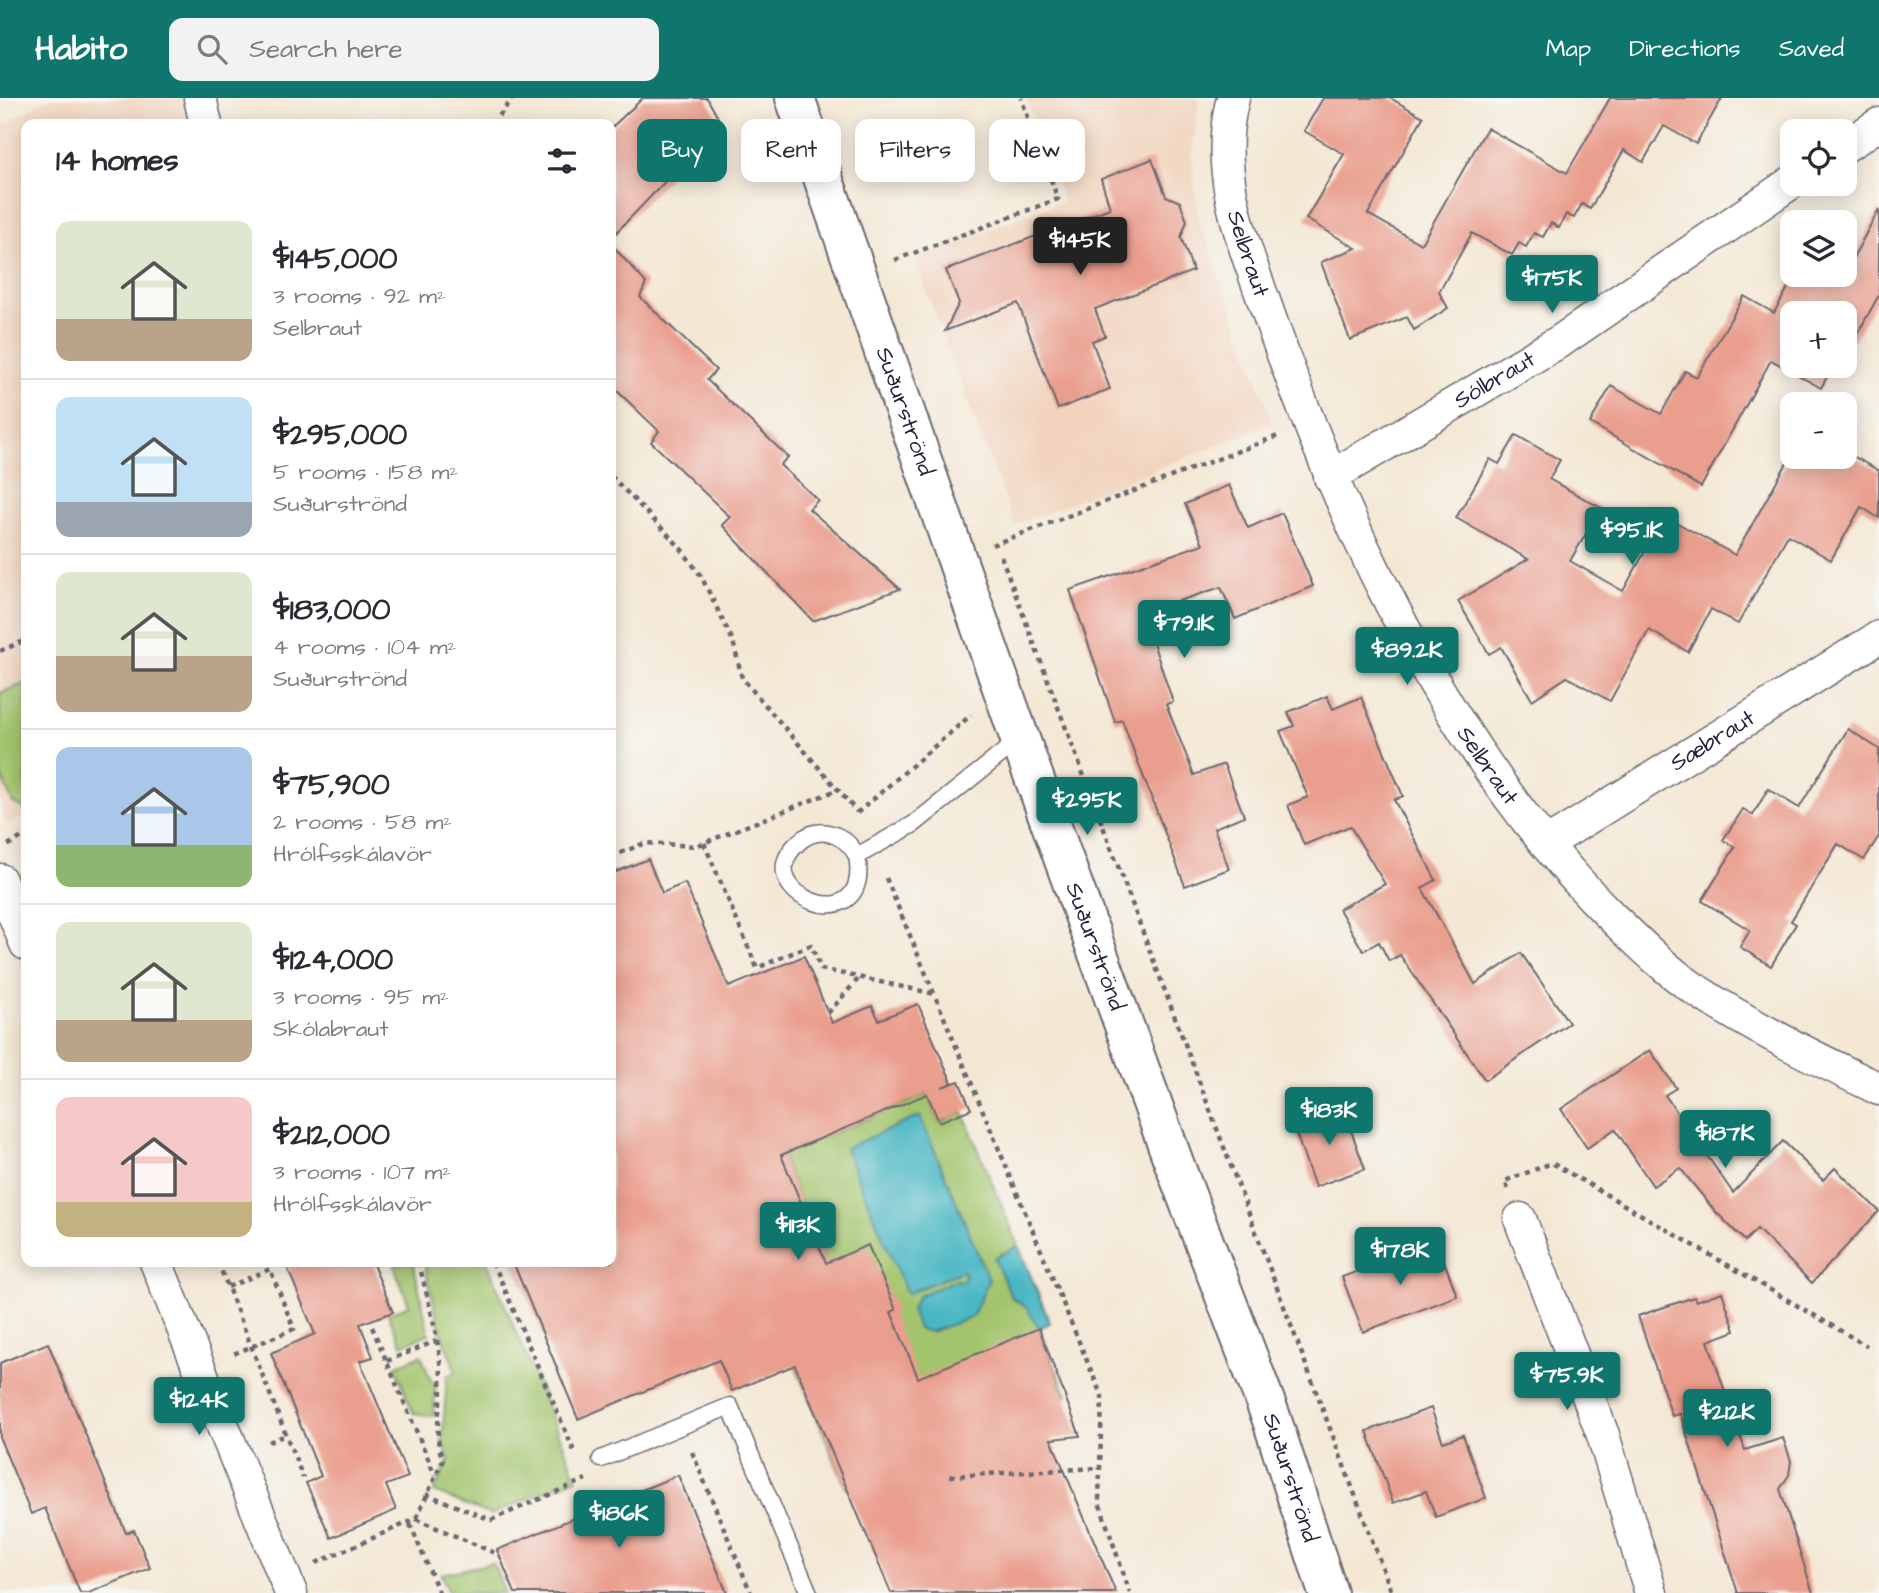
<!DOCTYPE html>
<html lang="en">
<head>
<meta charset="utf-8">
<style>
	:root { --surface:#fff; --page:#f2f2f3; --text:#2b2b33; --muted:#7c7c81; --line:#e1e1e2; --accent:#0f766e }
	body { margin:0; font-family:"Architects Daughter",sans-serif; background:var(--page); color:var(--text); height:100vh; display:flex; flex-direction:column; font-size:26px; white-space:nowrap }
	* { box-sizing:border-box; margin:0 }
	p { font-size:23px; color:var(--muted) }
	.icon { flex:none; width:38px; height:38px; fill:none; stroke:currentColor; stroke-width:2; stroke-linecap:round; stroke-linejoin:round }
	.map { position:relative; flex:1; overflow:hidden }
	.panel { position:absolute; left:21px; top:21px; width:595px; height:1148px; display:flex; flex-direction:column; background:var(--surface); border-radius:14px; box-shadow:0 4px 18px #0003 }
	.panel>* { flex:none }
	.hud { position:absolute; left:637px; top:21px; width:665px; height:63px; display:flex; gap:14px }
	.tools { position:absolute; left:1780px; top:21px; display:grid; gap:14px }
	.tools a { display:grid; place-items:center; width:77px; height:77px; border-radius:14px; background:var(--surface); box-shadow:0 4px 18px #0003; font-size:35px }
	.price { position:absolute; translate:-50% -60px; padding:0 16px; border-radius:7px; background:var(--accent); color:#fff; font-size:23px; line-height:46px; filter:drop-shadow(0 2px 4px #0008) }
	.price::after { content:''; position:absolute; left:50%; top:42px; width:21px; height:16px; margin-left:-10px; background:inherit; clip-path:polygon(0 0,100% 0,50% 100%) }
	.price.on { background:#222; color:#fff }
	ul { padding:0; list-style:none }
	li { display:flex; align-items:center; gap:21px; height:175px; padding:0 35px }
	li+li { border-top:2px solid var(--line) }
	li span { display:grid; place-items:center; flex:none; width:196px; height:140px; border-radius:14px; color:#555 }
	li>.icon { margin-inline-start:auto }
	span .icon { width:84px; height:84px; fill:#fffc; stroke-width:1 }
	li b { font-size:30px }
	h2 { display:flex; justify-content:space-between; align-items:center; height:84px; padding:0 35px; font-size:30px }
	.tag { padding:0 24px; border-radius:14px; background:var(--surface); box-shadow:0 4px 18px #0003; font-size:24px; line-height:63px }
	.tag.on { background:var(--accent); color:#fff }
	header { display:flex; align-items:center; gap:42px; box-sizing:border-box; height:98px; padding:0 35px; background:var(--accent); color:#fff }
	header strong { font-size:33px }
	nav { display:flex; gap:38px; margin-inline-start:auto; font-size:24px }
	.search { width:490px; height:63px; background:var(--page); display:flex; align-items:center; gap:18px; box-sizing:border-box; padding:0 24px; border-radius:14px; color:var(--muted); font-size:26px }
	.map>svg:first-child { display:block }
	.built { fill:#f2d4be }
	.green { fill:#a2c46c; stroke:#627354; stroke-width:2 }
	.water { fill:#49b7c4; stroke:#366c80; stroke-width:2 }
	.building { fill:#ea9e8d }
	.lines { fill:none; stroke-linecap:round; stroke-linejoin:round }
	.lane-casing { stroke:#6c6771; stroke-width:19 }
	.street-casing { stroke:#6c6771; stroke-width:35 }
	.secondary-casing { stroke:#6c6771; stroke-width:42 }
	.path { stroke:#6c6771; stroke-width:4.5; stroke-dasharray:5 5; stroke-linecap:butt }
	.lane { stroke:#fff; stroke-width:16 }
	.street { stroke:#fff; stroke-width:32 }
	.secondary { stroke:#fff; stroke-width:38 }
	.labels { text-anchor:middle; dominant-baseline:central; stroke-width:5; stroke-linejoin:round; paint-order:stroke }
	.street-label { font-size:23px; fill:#22223b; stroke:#f6f6f2 }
</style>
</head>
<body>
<header>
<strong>Habito</strong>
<div class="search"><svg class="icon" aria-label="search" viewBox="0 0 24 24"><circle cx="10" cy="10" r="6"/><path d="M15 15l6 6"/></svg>Search here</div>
<nav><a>Map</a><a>Directions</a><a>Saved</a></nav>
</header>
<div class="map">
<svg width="1879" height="1495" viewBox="0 0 1879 1495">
	<rect width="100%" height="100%" fill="#f6f6f2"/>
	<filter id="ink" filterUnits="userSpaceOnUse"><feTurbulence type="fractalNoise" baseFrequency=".0143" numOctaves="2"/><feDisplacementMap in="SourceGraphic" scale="14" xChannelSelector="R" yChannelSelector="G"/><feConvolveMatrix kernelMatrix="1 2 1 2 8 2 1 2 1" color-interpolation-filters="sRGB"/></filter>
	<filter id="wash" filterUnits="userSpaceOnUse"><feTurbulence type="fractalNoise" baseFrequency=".00686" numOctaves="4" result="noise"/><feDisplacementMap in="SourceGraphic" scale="28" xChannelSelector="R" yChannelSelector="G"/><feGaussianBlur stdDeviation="1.57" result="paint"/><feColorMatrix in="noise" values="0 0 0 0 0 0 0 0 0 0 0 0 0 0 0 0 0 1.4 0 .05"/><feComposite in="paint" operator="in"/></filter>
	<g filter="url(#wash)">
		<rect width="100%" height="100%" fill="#f4e8d5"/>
		<g class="built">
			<polygon points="48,0 191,0 197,26 26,26 26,718 7,726 0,709 0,29"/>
			<polygon points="1026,0 1199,0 1192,57 1196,106 1202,129 1273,325 1015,427 914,160 1063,103"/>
		</g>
		<g class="green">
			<polygon points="26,585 26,711 13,705 0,675 0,595"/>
			<polygon points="927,996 939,1024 963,1014 1050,1225 1039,1230 1067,1298 846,1390 795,1267 857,1240 781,1057"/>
			<polygon points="403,1164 413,1164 429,1236 402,1247 388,1216 409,1207 394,1168"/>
			<polygon points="424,1164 487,1164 577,1380 491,1417 434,1394 449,1361 442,1344 447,1278 456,1274 441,1235"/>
			<polygon points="421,1257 432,1285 436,1284 433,1318 413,1315 395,1268"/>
			<polygon points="493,1465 505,1495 449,1495 441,1476"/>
		</g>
		<g class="water">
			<polygon points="920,1018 989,1182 972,1219 931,1234 918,1231 911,1211 918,1198 955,1182 963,1183 966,1179 962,1173 907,1196 845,1050"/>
			<polygon points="1018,1148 1050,1225 1039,1230 1027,1210 1012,1200 994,1160"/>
		</g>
		<g id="blocks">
			<g class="building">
				<polygon points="643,0 707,0 721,25 611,140 611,30"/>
				<polygon points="1323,0 1390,0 1423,19 1368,116 1421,146 1487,30 1567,75 1610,0 1722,0 1696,46 1664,28 1643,64 1624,52 1590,111 1582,106 1574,120 1566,116 1559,130 1551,125 1543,139 1534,135 1526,149 1519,145 1512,157 1472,135 1439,194 1448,210 1414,232 1407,219 1350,242 1321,164 1356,150 1306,121 1344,56 1304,33"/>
				<polygon points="1152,61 1166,98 1180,104 1187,123 1181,139 1193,173 1095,211 1105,238 1092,243 1110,291 1058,311 1018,205 945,233 959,205 946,172 1110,110 1101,81"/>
				<polygon points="1879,111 1879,197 1854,242 1849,240 1844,248 1844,215 1792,215 1792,268 1833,268 1821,290 1771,262 1701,389 1590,325 1611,288 1661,316 1685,273 1697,279 1744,198 1774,215 1795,177 1844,177"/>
				<polygon points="611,146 646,185 640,199 716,272 707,282 788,359 780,367 818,402 809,411 900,491 813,523 722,427 730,419 651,344 659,333 611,287"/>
				<polygon points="1516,337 1560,362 1549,381 1601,410 1570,463 1623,493 1665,418 1735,457 1792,356 1792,359 1844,359 1844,353 1879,373 1879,420 1861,409 1831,462 1788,437 1738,526 1711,511 1688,554 1649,532 1610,603 1567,579 1532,602 1501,549 1489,556 1458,503 1528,461 1456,420 1490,361 1499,366"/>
				<polygon points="1229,387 1248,430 1282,415 1313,488 1235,521 1221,489 1143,515 1173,604 1166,606 1194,677 1224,666 1244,718 1214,730 1229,771 1185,788 1122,622 1115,624 1070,492 1203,446 1185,406"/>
				<polygon points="1327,598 1333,611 1361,599 1403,698 1394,702 1436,782 1422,790 1475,886 1521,855 1569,925 1485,982 1400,857 1389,863 1379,844 1363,853 1339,811 1385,786 1350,728 1304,747 1288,707 1308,699 1280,633 1294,628 1288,614"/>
				<polygon points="1848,631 1879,651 1879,738 1864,762 1838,746 1791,823 1796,826 1771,868 1740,849 1750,832 1702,803 1735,749 1723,742 1743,711 1753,717 1768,691 1799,710"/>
				<polygon points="648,761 662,795 685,785 729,889 804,858 832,925 872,908 879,922 918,906 952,985 942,989 959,983 971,1011 939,1024 927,996 781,1057 826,1165 868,1147 896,1212 891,1214 918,1280 1039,1230 1080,1338 1051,1341 1116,1495 891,1495 795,1267 732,1293 719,1262 578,1321 513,1164 611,1164 611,776"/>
				<polygon points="1650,952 1676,990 1665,997 1733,1095 1783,1043 1823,1082 1835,1070 1879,1113 1812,1185 1757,1131 1745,1143 1715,1113 1680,1070 1653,1088 1615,1031 1587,1050 1561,1011"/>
				<polygon points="1342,1008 1365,1071 1315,1089 1293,1027"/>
				<polygon points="1437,1144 1457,1198 1363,1234 1342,1179"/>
				<polygon points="285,1164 372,1164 393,1214 360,1226 373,1259 360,1263 408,1379 386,1387 396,1412 331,1440 306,1385 321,1378 271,1255 315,1236"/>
				<polygon points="1722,1194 1735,1233 1708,1243 1745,1352 1783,1340 1791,1363 1789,1377 1780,1391 1813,1495 1738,1495 1680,1316 1672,1318 1638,1218 1694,1199 1696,1203"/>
				<polygon points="48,1245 126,1435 134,1432 150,1470 89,1495 80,1495 45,1410 31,1416 0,1341 0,1265"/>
				<polygon points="1431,1310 1443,1344 1463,1337 1486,1400 1436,1419 1426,1393 1393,1405 1367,1333"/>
				<polygon points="678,1377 727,1495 515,1495 497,1452"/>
			</g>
		</g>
	</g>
	<g filter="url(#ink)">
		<use href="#blocks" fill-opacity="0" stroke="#6c6771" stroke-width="2"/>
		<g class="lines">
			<defs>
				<g id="lane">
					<path d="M 857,758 C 873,848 742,794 799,744 C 820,725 846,737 857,758 L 914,726 L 1020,641"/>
					<polyline points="601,1361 730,1308 809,1495"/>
				</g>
				<g id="street">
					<polyline points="200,0 206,26"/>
					<path id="s1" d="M 1233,0 C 1212,78 1246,150 1271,223 C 1346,435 1451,659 1613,820 C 1637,843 1665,871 1693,890 C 1751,929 1816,960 1879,991"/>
					<polyline points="1844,49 1879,26"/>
					<path id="s2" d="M 1330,379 L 1562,242 L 1792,84"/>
					<path id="s3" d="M 1546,746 L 1879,539"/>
					<polyline points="0,782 26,846"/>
					<polyline points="1520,1121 1603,1337 1651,1495"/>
					<polyline points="156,1164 291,1495"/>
				</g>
				<g id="secondary">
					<path id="s4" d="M 795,0 L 1020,641 L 1174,1065 L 1271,1319 L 1328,1495"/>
				</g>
			</defs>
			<use href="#lane" class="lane-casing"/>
			<use href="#street" class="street-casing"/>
			<use href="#secondary" class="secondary-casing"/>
			<g class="path">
				<polyline points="493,26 513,0"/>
				<polyline points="895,162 1058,101 1021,0"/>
				<polyline points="611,378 680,449 701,478 733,543 742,580 857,714"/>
				<polyline points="992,447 1278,338"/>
				<polyline points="1001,458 1392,1495"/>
				<polyline points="0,553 26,542"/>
				<polyline points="857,715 971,617"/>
				<polyline points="704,745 757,870 811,847 821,871 935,896"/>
				<polyline points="8,747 26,737"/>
				<polyline points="611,759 645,745 696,748 837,692"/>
				<polyline points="886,780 1102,1299 1099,1404 1130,1495"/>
				<polyline points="828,915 860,879"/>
				<polyline points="1508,1091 1505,1083 1552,1065 1867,1248"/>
				<polyline points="218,1164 303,1380"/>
				<polyline points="493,1164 574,1353"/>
				<polyline points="228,1189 270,1171 294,1231 231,1257"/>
				<polyline points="372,1229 435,1377"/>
				<polyline points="387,1263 436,1243"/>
				<polyline points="269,1344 286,1337"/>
				<polyline points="692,1354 751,1495"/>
				<polyline points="950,1378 1099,1370"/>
				<polyline points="426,1396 491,1422 586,1381"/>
				<polyline points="416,1421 495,1455"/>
				<polyline points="410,1426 439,1495"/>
				<path d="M 316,1465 L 416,1421 L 443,1362 C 432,1335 442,1310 441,1282 C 441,1242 427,1202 419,1164"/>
			</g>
			<use href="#lane" class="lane"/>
			<use href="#street" class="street"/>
			<use href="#secondary" class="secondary"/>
		</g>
	</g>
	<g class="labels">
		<g class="street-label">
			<text stroke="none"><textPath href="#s1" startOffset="159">Selbraut</textPath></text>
			<text stroke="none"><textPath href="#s2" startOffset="191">Sólbraut</textPath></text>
			<text stroke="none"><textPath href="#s4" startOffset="332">Suðurströnd</textPath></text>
			<text stroke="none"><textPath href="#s3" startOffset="196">Sæbraut</textPath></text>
			<text stroke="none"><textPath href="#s1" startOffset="726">Selbraut</textPath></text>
			<text stroke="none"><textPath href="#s4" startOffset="900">Suðurströnd</textPath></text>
			<text stroke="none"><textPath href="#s4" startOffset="1466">Suðurströnd</textPath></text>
		</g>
	</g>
</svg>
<div class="tools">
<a><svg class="icon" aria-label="locate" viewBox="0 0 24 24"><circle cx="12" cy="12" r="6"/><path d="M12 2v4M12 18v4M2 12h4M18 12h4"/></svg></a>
<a><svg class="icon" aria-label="layers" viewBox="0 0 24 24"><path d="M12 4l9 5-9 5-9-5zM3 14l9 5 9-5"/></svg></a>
<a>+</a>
<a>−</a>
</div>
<b class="price on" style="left:1080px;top:179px">$145K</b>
<b class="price" style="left:1552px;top:217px">$175K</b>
<b class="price" style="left:1632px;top:469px">$95.1K</b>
<b class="price" style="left:1184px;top:562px">$79.1K</b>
<b class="price" style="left:1407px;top:589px">$89.2K</b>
<b class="price" style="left:1087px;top:739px">$295K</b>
<b class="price" style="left:1329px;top:1049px">$183K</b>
<b class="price" style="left:1725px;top:1072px">$187K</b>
<b class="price" style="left:798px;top:1164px">$113K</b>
<b class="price" style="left:1400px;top:1189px">$178K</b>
<b class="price" style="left:1567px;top:1314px">$75.9K</b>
<b class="price" style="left:199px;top:1339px">$124K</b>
<b class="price" style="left:1727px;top:1351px">$212K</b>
<b class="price" style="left:619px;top:1452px">$186K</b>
<div class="hud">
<a class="tag on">Buy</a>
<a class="tag">Rent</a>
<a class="tag">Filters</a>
<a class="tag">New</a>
</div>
<section class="panel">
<h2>14 homes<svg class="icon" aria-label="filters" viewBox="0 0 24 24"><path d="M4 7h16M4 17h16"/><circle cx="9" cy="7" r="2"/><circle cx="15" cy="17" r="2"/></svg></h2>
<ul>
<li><span style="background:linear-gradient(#dfe7d0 70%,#b9a48a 0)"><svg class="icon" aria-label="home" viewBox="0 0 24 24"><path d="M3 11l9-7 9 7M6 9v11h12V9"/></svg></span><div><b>$145,000</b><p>3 rooms · 92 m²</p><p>Selbraut</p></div></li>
<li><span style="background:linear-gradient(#bfe0f5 75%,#9aa5b1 0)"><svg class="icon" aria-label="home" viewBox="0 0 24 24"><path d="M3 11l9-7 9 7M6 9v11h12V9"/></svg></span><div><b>$295,000</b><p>5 rooms · 158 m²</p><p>Suðurströnd</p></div></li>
<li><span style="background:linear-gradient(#dfe7d0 60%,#b9a48a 0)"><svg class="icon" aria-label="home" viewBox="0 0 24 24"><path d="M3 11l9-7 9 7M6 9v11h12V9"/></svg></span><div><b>$183,000</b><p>4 rooms · 104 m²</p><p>Suðurströnd</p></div></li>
<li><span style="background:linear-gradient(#a9c7e8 70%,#8fb573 0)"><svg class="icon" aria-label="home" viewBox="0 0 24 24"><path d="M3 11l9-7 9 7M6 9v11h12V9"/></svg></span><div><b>$75,900</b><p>2 rooms · 58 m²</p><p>Hrólfsskálavör</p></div></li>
<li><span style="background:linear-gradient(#dfe7d0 70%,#b9a48a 0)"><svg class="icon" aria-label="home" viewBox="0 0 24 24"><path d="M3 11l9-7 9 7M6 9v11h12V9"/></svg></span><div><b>$124,000</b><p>3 rooms · 95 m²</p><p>Skólabraut</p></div></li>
<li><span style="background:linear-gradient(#f6c9c9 75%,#c2b280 0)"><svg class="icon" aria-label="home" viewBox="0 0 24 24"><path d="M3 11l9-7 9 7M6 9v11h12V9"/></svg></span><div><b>$212,000</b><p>3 rooms · 107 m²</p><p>Hrólfsskálavör</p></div></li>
</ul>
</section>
</div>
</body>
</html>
